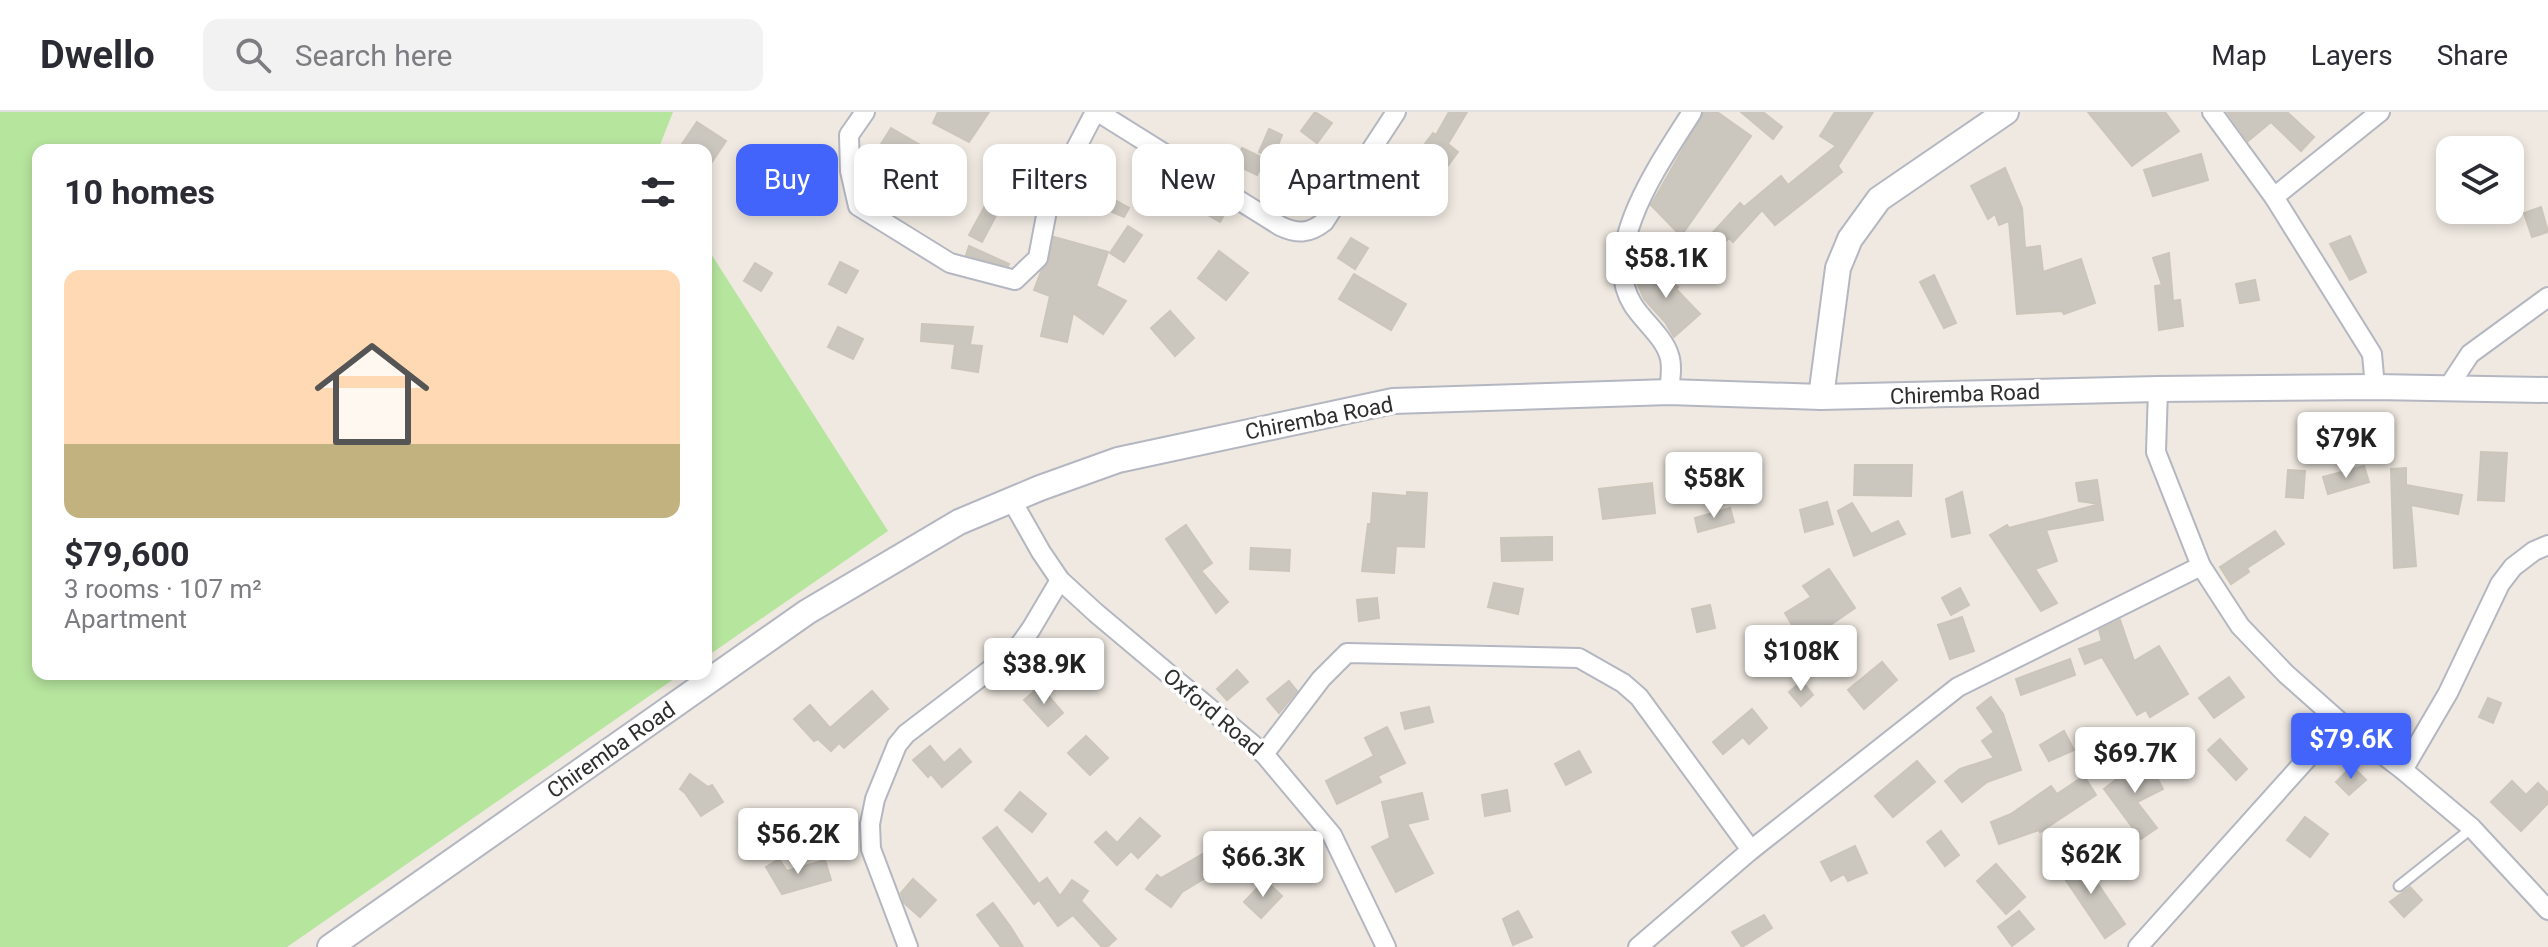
<!DOCTYPE html>
<html lang="en">
<head>
<meta charset="utf-8">
<style>
	:root { --surface:#fff; --page:#f2f2f3; --text:#2b2b33; --muted:#7c7c81; --line:#e1e1e2; --accent:#4264fb }
	body { margin:0; font-family:Roboto,sans-serif; background:var(--page); color:var(--text); height:100vh; display:flex; flex-direction:column; font-size:30px; white-space:nowrap }
	* { box-sizing:border-box; margin:0 }
	p { font-size:26px; color:var(--muted) }
	.icon { flex:none; width:44px; height:44px; fill:none; stroke:currentColor; stroke-width:2; stroke-linecap:round; stroke-linejoin:round }
	.map { position:relative; flex:1; overflow:hidden }
	.drawer { position:absolute; left:32px; top:32px; width:680px; height:536px; display:flex; flex-direction:column; background:var(--surface); border-radius:16px; box-shadow:0 4px 12px #0003 }
	.drawer>* { flex:none }
	.guide { position:absolute; left:736px; top:32px; width:760px; height:72px; display:flex; gap:16px }
	.controls { position:absolute; left:2436px; top:24px; display:grid; gap:16px }
	.controls a { display:grid; place-items:center; width:88px; height:88px; border-radius:16px; background:var(--surface); box-shadow:0 4px 12px #0003; font-size:40px }
	.price { position:absolute; translate:-50% -68px; padding:0 18px; border-radius:8px; background:#fff; color:#222; font-size:26px; line-height:52px; filter:drop-shadow(0 2px 4px #0008) }
	.price::after { content:''; position:absolute; left:50%; top:48px; width:24px; height:18px; margin-left:-12px; background:inherit; clip-path:polygon(0 0,100% 0,50% 100%) }
	.price.on { background:var(--accent); color:#fff }
	ul { padding:0; list-style:none }
	li { display:grid; align-content:center; gap:16px; height:424px; padding:0 32px }
	li span { display:grid; place-items:center; height:248px; border-radius:16px; color:#555 }
	li>.icon { margin-inline-start:auto }
	span .icon { width:144px; height:144px; fill:#fffc; stroke-width:1 }
	li b { font-size:34px }
	h2 { display:flex; justify-content:space-between; align-items:center; height:96px; padding:0 32px; font-size:34px }
	.pill { padding:0 28px; border-radius:16px; background:var(--surface); box-shadow:0 4px 12px #0003; font-size:28px; line-height:72px }
	.pill.on { background:var(--accent); color:#fff }
	header { display:flex; align-items:center; gap:48px; box-sizing:border-box; height:112px; padding:0 40px; background:var(--surface); border-bottom:2px solid var(--line) }
	header strong { font-size:38px }
	nav { display:flex; gap:44px; margin-inline-start:auto; font-size:28px }
	.search { width:560px; height:72px; background:var(--page); display:flex; align-items:center; gap:20px; box-sizing:border-box; padding:0 28px; border-radius:16px; color:var(--muted); font-size:30px }
	.map>svg:first-child { display:block }
	.green { fill:#b6e59e }
	.building { fill:#cbc7bf; stroke:#cbc5ba; stroke-width:2 }
	.lines { fill:none; stroke-linecap:round; stroke-linejoin:round }
	.lane-casing { stroke:#b4b7c1; stroke-width:13 }
	.street-casing { stroke:#b4b7c1; stroke-width:22 }
	.secondary-casing { stroke:#b4b7c1; stroke-width:28 }
	.lane { stroke:#fff; stroke-width:9 }
	.street { stroke:#fff; stroke-width:18 }
	.secondary { stroke:#fff; stroke-width:24 }
	.labels { text-anchor:middle; dominant-baseline:central; stroke-width:7; stroke-linejoin:round; paint-order:stroke }
	.street-label { font-size:22px; fill:#2e2e2e; stroke:#fff }
</style>
</head>
<body>
<header>
<strong>Dwello</strong>
<div class="search"><svg class="icon" aria-label="search" viewBox="0 0 24 24"><circle cx="10" cy="10" r="6"/><path d="M15 15l6 6"/></svg>Search here</div>
<nav><a>Map</a><a>Layers</a><a>Share</a></nav>
</header>
<div class="map">
<svg width="2548" height="835" viewBox="0 0 2548 835">
	<rect width="100%" height="100%" fill="#efe9e1"/>
	<g class="green">
		<polygon points="0,0 673,0 658,38 38,38 38,562 681,562 287,835 0,835"/>
		<polygon points="706,134 888,419 706,545"/>
	</g>
	<g class="building">
		<polygon points="938,0 989,0 969,30 933,11"/>
		<polygon points="1315,0 1332,11 1317,31 1301,19"/>
		<polygon points="1449,0 1467,0 1448,32 1458,40 1425,84 1400,65 1433,21 1436,23"/>
		<polygon points="1704,0 1717,0 1751,24 1681,124 1651,93"/>
		<polygon points="1741,0 1763,0 1782,15 1773,27"/>
		<polygon points="1835,0 1873,0 1838,54 1842,60 1775,113 1762,98 1733,130 1729,126 1691,162 1683,153 1740,91 1744,95 1781,64 1788,73 1836,34 1820,24"/>
		<polygon points="2088,0 2165,0 2179,19 2132,54"/>
		<polygon points="2227,0 2287,0 2314,25 2301,39 2271,10 2248,29"/>
		<polygon points="697,10 726,29 706,59 706,38 678,38"/>
		<polygon points="891,16 922,34 946,52 939,67 925,60 922,65 878,37"/>
		<polygon points="1269,17 1282,23 1273,46 1259,40"/>
		<polygon points="1242,36 1265,47 1257,63 1234,52"/>
		<polygon points="2201,42 2208,68 2153,84 2144,58"/>
		<polygon points="1081,53 1094,58 1088,73 1129,96 1124,105 1103,96 1101,99 1067,80"/>
		<polygon points="2005,56 2022,96 2025,136 2040,134 2043,160 2081,147 2095,191 2064,202 2062,199 2017,202 2009,109 1999,113 1995,102 1988,107 1971,74"/>
		<polygon points="1175,64 1228,96 1220,110 1166,79"/>
		<polygon points="986,92 999,98 982,130 969,123"/>
		<polygon points="2541,95 2548,120 2532,125 2524,101"/>
		<polygon points="1128,114 1142,123 1124,150 1110,141"/>
		<polygon points="2350,124 2366,160 2350,168 2330,132"/>
		<polygon points="1054,125 1108,140 1096,174 1126,189 1103,222 1073,201 1067,230 1041,224 1050,184 1034,178 1041,160 1049,149"/>
		<polygon points="1351,126 1368,136 1355,157 1338,146"/>
		<polygon points="969,134 1009,152 1008,154 966,143"/>
		<polygon points="1219,139 1248,161 1226,188 1198,166"/>
		<polygon points="2169,141 2173,189 2180,188 2183,214 2159,218 2155,174 2162,173 2153,146"/>
		<polygon points="840,150 858,159 846,181 829,172"/>
		<polygon points="755,151 772,161 761,179 744,169"/>
		<polygon points="1650,153 1678,175 1676,177 1700,202 1674,225 1665,210 1644,187 1636,168"/>
		<polygon points="1354,162 1406,192 1391,218 1339,187"/>
		<polygon points="1934,163 1956,211 1944,216 1920,170"/>
		<polygon points="2255,168 2259,188 2240,191 2236,172"/>
		<polygon points="1170,199 1194,226 1175,244 1151,216"/>
		<polygon points="922,212 973,215 970,233 982,234 978,260 952,256 955,232 921,229"/>
		<polygon points="838,215 863,227 853,247 828,235"/>
		<polygon points="2481,340 2507,341 2504,389 2478,388"/>
		<polygon points="1855,353 1912,353 1911,384 1854,383"/>
		<polygon points="2364,354 2369,370 2328,382 2323,365"/>
		<polygon points="2406,356 2406,373 2462,383 2458,402 2411,393 2416,454 2394,456 2391,357"/>
		<polygon points="2288,358 2305,359 2303,386 2286,385"/>
		<polygon points="2097,368 2103,408 2046,418 2057,449 2035,457 2057,491 2041,499 1990,423 2007,413 2009,416 2100,392 2079,389 2076,371"/>
		<polygon points="1652,371 1655,401 1603,407 1599,377"/>
		<polygon points="1407,380 1427,381 1424,435 1396,434 1394,461 1362,459 1368,412 1371,412 1373,381 1407,384"/>
		<polygon points="1962,380 1970,421 1952,425 1946,387"/>
		<polygon points="1827,390 1833,412 1805,420 1800,398"/>
		<polygon points="1852,391 1871,422 1898,409 1905,422 1854,444 1838,399"/>
		<polygon points="1730,396 1734,410 1698,420 1695,406"/>
		<polygon points="1186,413 1212,451 1201,459 1228,490 1216,501 1166,427"/>
		<polygon points="2275,419 2284,432 2247,456 2249,460 2231,472 2220,455"/>
		<polygon points="1552,425 1552,448 1502,449 1501,426"/>
		<polygon points="1251,436 1290,438 1289,459 1250,457"/>
		<polygon points="1829,457 1855,496 1823,518 1827,524 1806,536 1785,501 1811,485 1803,474"/>
		<polygon points="1494,471 1523,477 1518,502 1488,495"/>
		<polygon points="1960,476 1969,493 1951,503 1942,486"/>
		<polygon points="1377,486 1379,506 1359,509 1357,488"/>
		<polygon points="1710,493 1715,516 1697,520 1692,497"/>
		<polygon points="1962,505 1974,539 1950,547 1938,513"/>
		<polygon points="2120,508 2134,549 2159,534 2188,582 2150,605 2146,598 2137,603 2102,545 2085,552 2079,537 2102,529 2099,518"/>
		<polygon points="2070,547 2075,563 2021,583 2016,567"/>
		<polygon points="1882,550 1897,568 1864,597 1848,578"/>
		<polygon points="1237,558 1248,570 1227,588 1217,577"/>
		<polygon points="2229,565 2244,585 2214,606 2199,586"/>
		<polygon points="1289,569 1297,579 1279,601 1267,587"/>
		<polygon points="1802,569 1813,583 1801,594 1789,580"/>
		<polygon points="1040,574 1063,601 1048,614 1024,588"/>
		<polygon points="872,579 888,597 844,636 839,631 831,639 818,627 814,629 794,607 810,593 830,616"/>
		<polygon points="1991,585 2003,602 2021,658 1987,670 1962,690 1945,669 1960,657 1994,646 1982,629 1994,620 1977,596"/>
		<polygon points="2488,586 2501,591 2493,611 2479,605"/>
		<polygon points="1429,595 1433,610 1405,617 1401,601"/>
		<polygon points="1752,597 1767,616 1749,632 1743,625 1723,642 1713,630"/>
		<polygon points="1387,615 1405,651 1378,664 1381,670 1337,692 1326,669 1374,644 1365,626"/>
		<polygon points="2064,619 2074,638 2049,649 2040,633"/>
		<polygon points="1086,624 1108,646 1090,663 1068,641"/>
		<polygon points="2220,627 2247,657 2236,668 2208,638"/>
		<polygon points="930,634 944,651 960,637 971,650 942,675 931,662 928,665 913,648"/>
		<polygon points="1579,639 1591,660 1566,673 1555,652"/>
		<polygon points="2146,645 2163,677 2137,690 2157,716 2141,727 2104,677 2127,659 2126,656"/>
		<polygon points="1917,649 1935,670 1893,705 1875,684"/>
		<polygon points="2352,654 2366,668 2349,683 2336,670"/>
		<polygon points="690,662 708,675 712,673 723,690 701,704 685,681 680,677"/>
		<polygon points="2084,664 2096,683 2040,720 2039,718 1999,732 1991,710 2011,702 2051,674 2057,682"/>
		<polygon points="2512,669 2526,683 2538,671 2548,681 2548,691 2521,719 2491,690"/>
		<polygon points="1507,678 1510,699 1485,704 1482,683"/>
		<polygon points="1020,680 1046,702 1032,720 1005,698"/>
		<polygon points="1422,681 1428,707 1407,712 1433,761 1396,780 1372,735 1390,726 1382,690"/>
		<polygon points="790,702 822,714 816,731 786,720"/>
		<polygon points="2305,705 2328,722 2310,745 2287,728"/>
		<polygon points="1140,706 1160,724 1138,746 1131,739 1117,753 1095,730 1106,720 1117,731"/>
		<polygon points="997,715 1039,772 1047,766 1060,784 1072,768 1088,779 1081,789 1116,827 1107,835 1102,835 1073,803 1058,814 1039,788 1034,792 983,726"/>
		<polygon points="1941,719 1959,743 1945,754 1927,730"/>
		<polygon points="1855,734 1867,761 1848,769 1844,762 1831,769 1821,750"/>
		<polygon points="1206,740 1217,759 1182,780 1171,795 1146,777 1157,763 1161,766"/>
		<polygon points="2077,741 2125,812 2105,826 2057,755"/>
		<polygon points="779,747 787,759 825,748 831,768 782,782 766,755"/>
		<polygon points="1996,752 2025,785 2006,802 1977,769"/>
		<polygon points="913,767 936,788 920,805 904,791 901,781"/>
		<polygon points="1265,768 1282,784 1261,806 1244,790"/>
		<polygon points="2410,775 2422,788 2404,805 2390,790"/>
		<polygon points="993,791 1010,814 1023,835 1001,835 977,803"/>
		<polygon points="1518,799 1532,825 1513,833 1503,807"/>
		<polygon points="2019,799 2034,817 2012,834 1998,815"/>
		<polygon points="1764,803 1772,816 1742,835 1732,820"/>
	</g>
	<g class="lines">
		<defs>
			<polyline id="lane" points="2399,774 2472,716"/>
			<g id="street">
				<polyline points="865,0 849,23 850,59 858,94 950,151 1015,168 1038,146 1049,88 1095,0"/>
				<path d="M 1098,0 L 1280,114 C 1297,122 1309,122 1324,110 L 1396,0"/>
				<polyline points="2212,0 2274,85 2372,242 2375,275"/>
				<polyline points="2274,85 2380,0"/>
				<polyline points="2158,277 2156,340 2201,454 2240,514 2286,562 2340,610 2403,658 2472,716 2548,798"/>
				<polyline points="2447,277 2470,242 2548,185"/>
				<path d="M 1669,280 C 1670,269 1673,254 1669,243 C 1663,224 1643,209 1633,193 C 1597,136 1663,47 1692,0"/>
				<polyline points="1011,387 1041,440 1060,468 1096,501 1264,642 1332,723 1386,835"/>
				<polyline points="1264,642 1321,567 1347,541 1579,546 1623,571 1639,585 1751,738"/>
				<polyline points="2403,658 2448,581 2500,472 2513,455 2534,439 2548,433"/>
				<polyline points="908,835 871,737 870,712 875,687 897,633 906,622 1016,538 1031,517 1060,468"/>
				<polyline points="1638,835 1751,738 1958,575 2201,454"/>
				<polyline points="2138,835 2340,610"/>
			</g>
			<g id="secondary">
				<polyline points="1821,285 1838,156 1850,127 1879,87 2006,0"/>
				<polyline points="330,835 807,500 959,410 1040,376 1118,348 1393,289 1669,280 1821,285 2158,277 2375,275 2548,278"/>
			</g>
		</defs>
		<use href="#lane" class="lane-casing"/>
		<use href="#street" class="street-casing"/>
		<use href="#secondary" class="secondary-casing"/>
		<use href="#lane" class="lane"/>
		<use href="#street" class="street"/>
		<use href="#secondary" class="secondary"/>
	</g>
	<g class="labels">
		<g class="street-label">
			<text transform="translate(1965 282) rotate(-2)">Chiremba Road</text>
			<text transform="translate(1319 306) rotate(-11)">Chiremba Road</text>
			<text transform="translate(1213 600) rotate(40)">Oxford Road</text>
			<text transform="translate(611 638) rotate(-35)">Chiremba Road</text>
		</g>
	</g>
</svg>
<div class="controls">
<a><svg class="icon" aria-label="layers" viewBox="0 0 24 24"><path d="M12 4l9 5-9 5-9-5zM3 14l9 5 9-5"/></svg></a>
</div>
<b class="price" style="left:1666px;top:188px">$58.1K</b>
<b class="price" style="left:2346px;top:368px">$79K</b>
<b class="price" style="left:1714px;top:408px">$58K</b>
<b class="price" style="left:1801px;top:581px">$108K</b>
<b class="price" style="left:1044px;top:594px">$38.9K</b>
<b class="price on" style="left:2351px;top:669px">$79.6K</b>
<b class="price" style="left:2135px;top:683px">$69.7K</b>
<b class="price" style="left:798px;top:764px">$56.2K</b>
<b class="price" style="left:2091px;top:784px">$62K</b>
<b class="price" style="left:1263px;top:787px">$66.3K</b>
<div class="guide">
<a class="pill on">Buy</a>
<a class="pill">Rent</a>
<a class="pill">Filters</a>
<a class="pill">New</a>
<a class="pill">Apartment</a>
</div>
<section class="drawer">
<h2>10 homes<svg class="icon" aria-label="filters" viewBox="0 0 24 24"><path d="M4 7h16M4 17h16"/><circle cx="9" cy="7" r="2"/><circle cx="15" cy="17" r="2"/></svg></h2>
<ul>
<li><span style="background:linear-gradient(#ffd9b3 70%,#c2b280 0)"><svg class="icon" aria-label="home" viewBox="0 0 24 24"><path d="M3 11l9-7 9 7M6 9v11h12V9"/></svg></span><div><b>$79,600</b><p>3 rooms · 107 m²</p><p>Apartment</p></div></li>
</ul>
</section>
</div>
</body>
</html>
